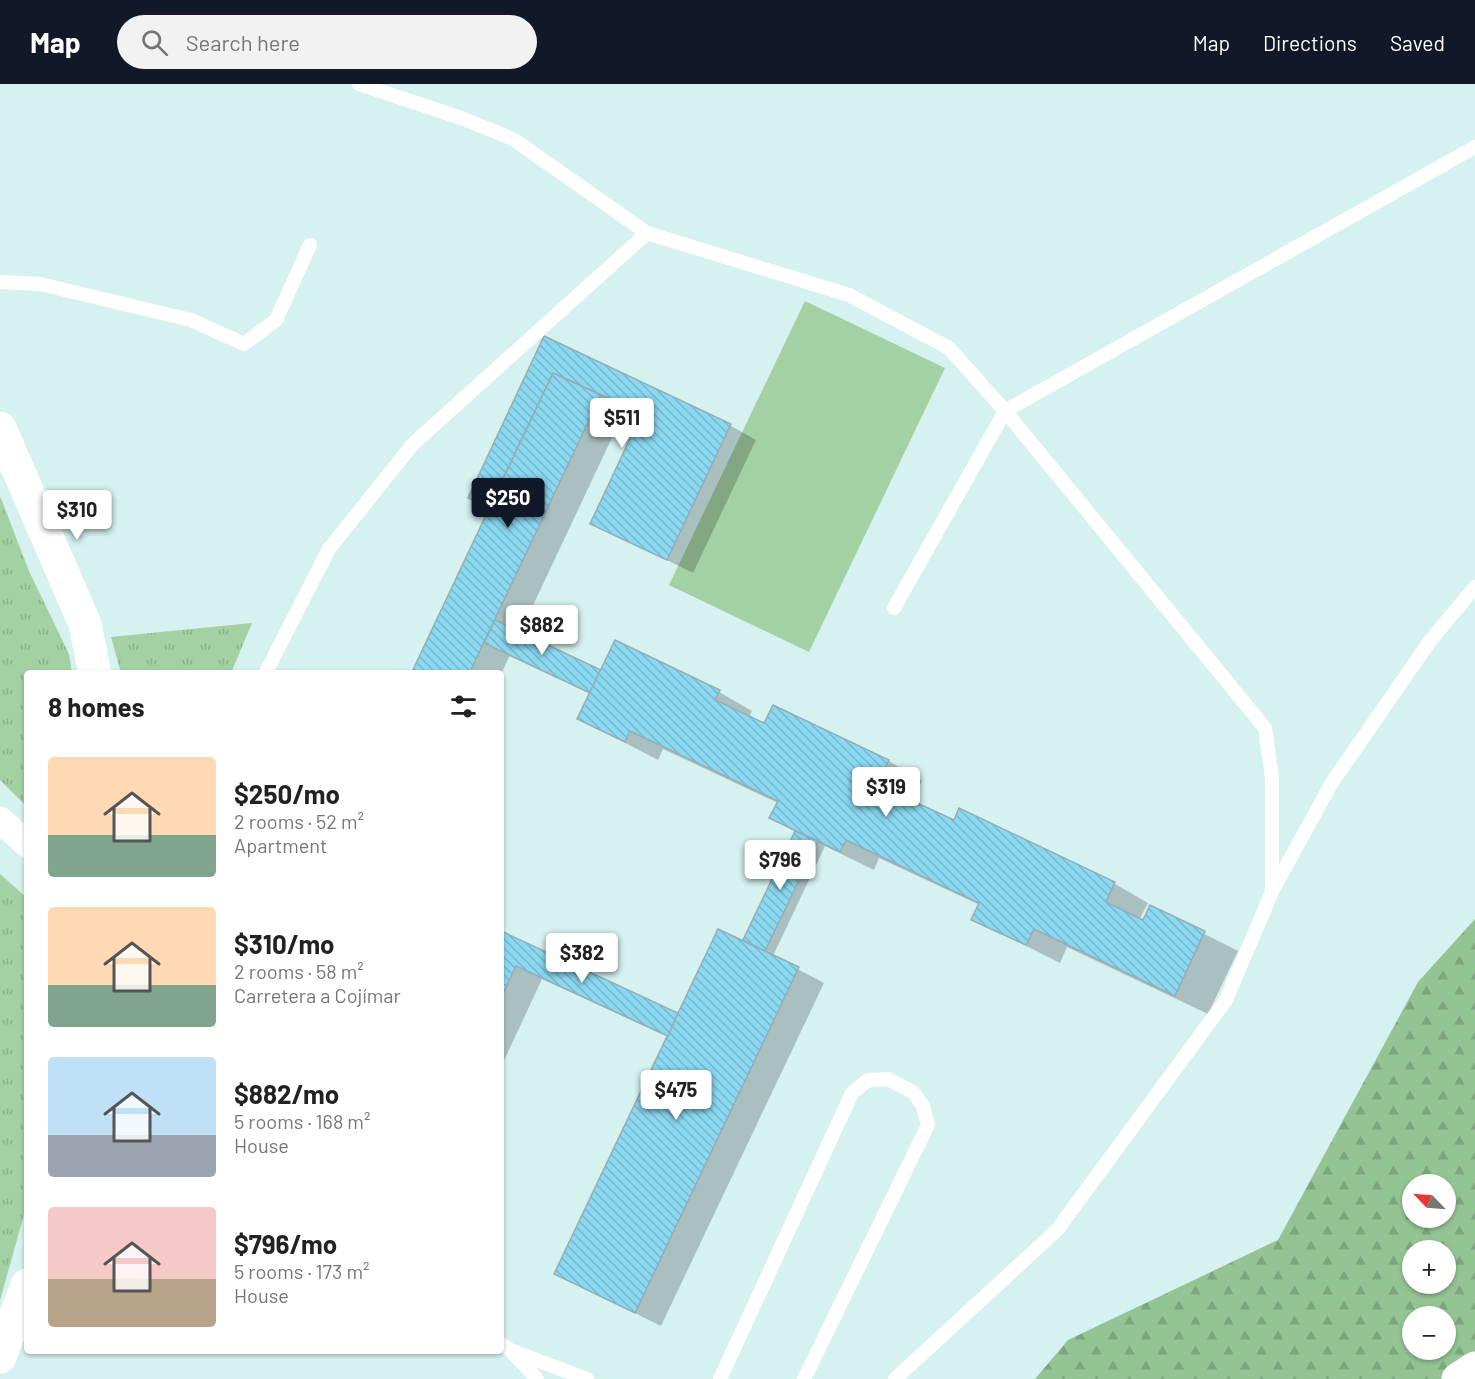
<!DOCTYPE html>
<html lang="en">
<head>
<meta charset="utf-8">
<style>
	:root { --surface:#fff; --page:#f2f2f2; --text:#222; --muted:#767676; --accent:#111827 }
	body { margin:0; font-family:Barlow,sans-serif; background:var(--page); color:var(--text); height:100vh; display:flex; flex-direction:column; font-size:22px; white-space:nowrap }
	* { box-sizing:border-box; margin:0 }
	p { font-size:20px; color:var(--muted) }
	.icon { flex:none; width:33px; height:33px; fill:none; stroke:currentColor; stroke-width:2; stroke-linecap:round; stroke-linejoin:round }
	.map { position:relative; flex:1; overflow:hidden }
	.panel { position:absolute; left:24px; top:586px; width:480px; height:684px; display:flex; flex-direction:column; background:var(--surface); border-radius:6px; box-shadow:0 2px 4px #0004 }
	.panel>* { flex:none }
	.needle { width:39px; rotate:295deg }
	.fabs { position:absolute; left:1402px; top:1090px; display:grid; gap:12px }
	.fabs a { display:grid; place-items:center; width:54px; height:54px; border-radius:50%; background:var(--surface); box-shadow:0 2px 4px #0004; font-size:30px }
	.price { position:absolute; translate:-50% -51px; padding:0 14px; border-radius:6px; background:#fff; color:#222; font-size:20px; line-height:39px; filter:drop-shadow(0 2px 3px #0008) }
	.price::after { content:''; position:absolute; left:50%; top:36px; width:18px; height:14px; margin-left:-9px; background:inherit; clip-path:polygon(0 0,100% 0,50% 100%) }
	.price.selected { background:var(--accent); color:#fff }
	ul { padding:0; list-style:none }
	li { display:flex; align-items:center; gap:18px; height:150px; padding:0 24px }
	li span { display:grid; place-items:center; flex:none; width:168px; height:120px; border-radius:6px; color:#555 }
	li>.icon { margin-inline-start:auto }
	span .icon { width:72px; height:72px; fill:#fffc; stroke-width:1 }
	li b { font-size:26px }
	h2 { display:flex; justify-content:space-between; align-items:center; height:72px; padding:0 24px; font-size:26px }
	header { display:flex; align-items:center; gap:36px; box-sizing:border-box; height:84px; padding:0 30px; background:var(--accent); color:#fff }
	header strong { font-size:28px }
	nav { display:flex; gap:33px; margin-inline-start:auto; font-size:21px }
	.search { width:420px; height:54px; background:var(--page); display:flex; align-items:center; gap:15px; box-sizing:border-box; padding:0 21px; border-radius:33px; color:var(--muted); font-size:22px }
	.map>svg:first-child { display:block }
	.grass { fill:url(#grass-tufts) }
	.forest { fill:url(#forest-firs); fill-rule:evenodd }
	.pitch { fill:#a3d1a3 }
	.shadow { fill:#0003 }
	.building { fill:url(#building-back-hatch); stroke:#96adb5; stroke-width:1.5 }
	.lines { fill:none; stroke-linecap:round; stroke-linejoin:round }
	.lane { stroke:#fff; stroke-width:14 }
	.street { stroke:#fff; stroke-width:27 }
	.secondary { stroke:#fff; stroke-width:33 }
	.highway { stroke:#fff; stroke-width:33 }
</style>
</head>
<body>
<header>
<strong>Map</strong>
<div class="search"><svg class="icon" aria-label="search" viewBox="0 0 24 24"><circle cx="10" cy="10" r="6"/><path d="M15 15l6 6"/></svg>Search here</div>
<nav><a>Map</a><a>Directions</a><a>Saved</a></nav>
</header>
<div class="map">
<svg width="1475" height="1295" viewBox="0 0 1475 1295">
	<defs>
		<pattern id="grass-tufts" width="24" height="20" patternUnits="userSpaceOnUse" patternTransform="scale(1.5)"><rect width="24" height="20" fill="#a3d1a3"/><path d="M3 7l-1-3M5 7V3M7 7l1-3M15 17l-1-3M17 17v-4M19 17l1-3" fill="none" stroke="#8bb28b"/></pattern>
		<pattern id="forest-firs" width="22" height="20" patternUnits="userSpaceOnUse" patternTransform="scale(1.5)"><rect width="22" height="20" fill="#94c394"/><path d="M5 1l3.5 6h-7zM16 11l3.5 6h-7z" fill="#7ea67e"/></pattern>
		<pattern id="building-back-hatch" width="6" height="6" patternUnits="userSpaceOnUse" patternTransform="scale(1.5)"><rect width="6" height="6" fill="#8bd8f1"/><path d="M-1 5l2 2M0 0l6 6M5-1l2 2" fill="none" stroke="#76b8cd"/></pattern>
	</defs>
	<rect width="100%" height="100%" fill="#d5f1f0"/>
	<g class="grass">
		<polygon points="0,412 29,487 69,570 72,589 27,590 27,723 0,696"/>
		<polygon points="252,539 231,589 121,589 111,553"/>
		<polygon points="0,790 27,814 27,1120 0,1216"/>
	</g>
	<path class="forest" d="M 1475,835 L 1475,1295 L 1035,1295 L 1068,1256 L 1278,1156 L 1418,898 ZM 1413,1101 L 1446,1101 L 1446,1134 L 1413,1134 ZM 1413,1167 L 1446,1167 L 1446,1200 L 1413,1200 ZM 1413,1233 L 1446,1233 L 1446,1266 L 1413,1266 Z"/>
	<polygon class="pitch" points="805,217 945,284 809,568 669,501"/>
	<polygon class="shadow" points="544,254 731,342 756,356 693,489 592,439 642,331 626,324 520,549 602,588 719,608 752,627 749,633 765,641 774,623 889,677 922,697 912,718 954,738 960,726 1115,800 1148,819 1139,836 1144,838 1151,823 1238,867 1208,930 1067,863 1060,879 973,835 980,821 879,774 874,786 825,762 773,872 824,899 661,1242 556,1190 668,953 542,895 501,983 501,849 679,931 750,862 796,748 771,733 778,719 663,665 658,676 579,635 591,609 510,571 501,590 413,590 490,425 470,413"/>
	<g class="building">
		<polygon points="544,252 731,340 667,476 590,440 642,329 553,289 489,424 468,414"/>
		<polygon points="553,289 601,311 469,590 411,590"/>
		<polygon points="495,536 601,586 590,609 484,559"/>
		<polygon points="615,556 720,606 715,616 764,639 773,621 889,676 878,701 954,736 959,724 1115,798 1106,818 1143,836 1150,821 1205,847 1175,912 1034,845 1026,861 971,836 979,819 846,756 840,768 769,734 778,717 630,647 625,658 577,635"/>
		<polygon points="795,747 818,757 765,867 743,856"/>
		<polygon points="718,845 799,883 635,1229 554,1190"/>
		<polygon points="501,847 678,929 668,952 516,882 501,914"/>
	</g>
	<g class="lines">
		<g class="lane">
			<polyline points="359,0 464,35 513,55 647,149"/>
			<polyline points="0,198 40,200 191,236 244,260 276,236 310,161"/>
			<polyline points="894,524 1005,327 1475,63"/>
			<polyline points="265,590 329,465 413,360 647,149 849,211 949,264 1005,327 1265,644 1272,694 1272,808 1226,916 1057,1146 895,1295"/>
			<polyline points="1273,806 1331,700 1430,557 1475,503"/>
			<polyline points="501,1260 510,1266 537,1295"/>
			<polyline points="510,1266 587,1295"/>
			<polyline points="720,1295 852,1009 868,996 888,995 913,1008 923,1022 928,1041 804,1295"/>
		</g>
		<polyline class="street" points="0,736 27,760"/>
		<g class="secondary">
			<polyline points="0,344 85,540 95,590"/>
			<polyline points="0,1273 27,1201"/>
		</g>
		<polyline class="highway" points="1458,1295 1475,1284"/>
	</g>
</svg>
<div class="fabs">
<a><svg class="needle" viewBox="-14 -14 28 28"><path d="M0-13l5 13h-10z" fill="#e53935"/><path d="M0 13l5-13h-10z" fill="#767676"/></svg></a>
<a>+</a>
<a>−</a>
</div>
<b class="price" style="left:622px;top:365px">$511</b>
<b class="price selected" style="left:508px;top:445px">$250</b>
<b class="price" style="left:77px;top:457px">$310</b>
<b class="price" style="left:542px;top:572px">$882</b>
<b class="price" style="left:886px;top:734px">$319</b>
<b class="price" style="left:780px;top:807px">$796</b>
<b class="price" style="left:582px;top:900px">$382</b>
<b class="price" style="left:676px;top:1037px">$475</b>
<section class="panel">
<h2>8 homes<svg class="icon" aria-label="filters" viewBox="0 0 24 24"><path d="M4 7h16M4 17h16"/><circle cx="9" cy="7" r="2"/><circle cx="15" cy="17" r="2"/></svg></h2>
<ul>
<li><span style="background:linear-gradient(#ffd9b3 65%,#7fa58c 0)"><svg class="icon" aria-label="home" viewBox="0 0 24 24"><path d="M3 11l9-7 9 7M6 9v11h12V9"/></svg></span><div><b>$250/mo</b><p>2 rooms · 52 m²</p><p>Apartment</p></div></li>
<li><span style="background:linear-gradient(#ffd9b3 65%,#7fa58c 0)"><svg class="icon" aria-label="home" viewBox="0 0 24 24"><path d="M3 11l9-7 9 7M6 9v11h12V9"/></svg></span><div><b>$310/mo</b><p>2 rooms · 58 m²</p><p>Carretera a Cojímar</p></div></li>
<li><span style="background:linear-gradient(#bfe0f5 65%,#9aa5b1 0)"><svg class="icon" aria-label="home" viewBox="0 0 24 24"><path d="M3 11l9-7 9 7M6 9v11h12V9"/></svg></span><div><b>$882/mo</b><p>5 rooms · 168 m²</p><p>House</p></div></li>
<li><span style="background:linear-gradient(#f6c9c9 60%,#b9a48a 0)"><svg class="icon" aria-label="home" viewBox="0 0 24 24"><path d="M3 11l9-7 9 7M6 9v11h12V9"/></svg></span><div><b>$796/mo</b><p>5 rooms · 173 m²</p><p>House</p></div></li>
</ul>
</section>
</div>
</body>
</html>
